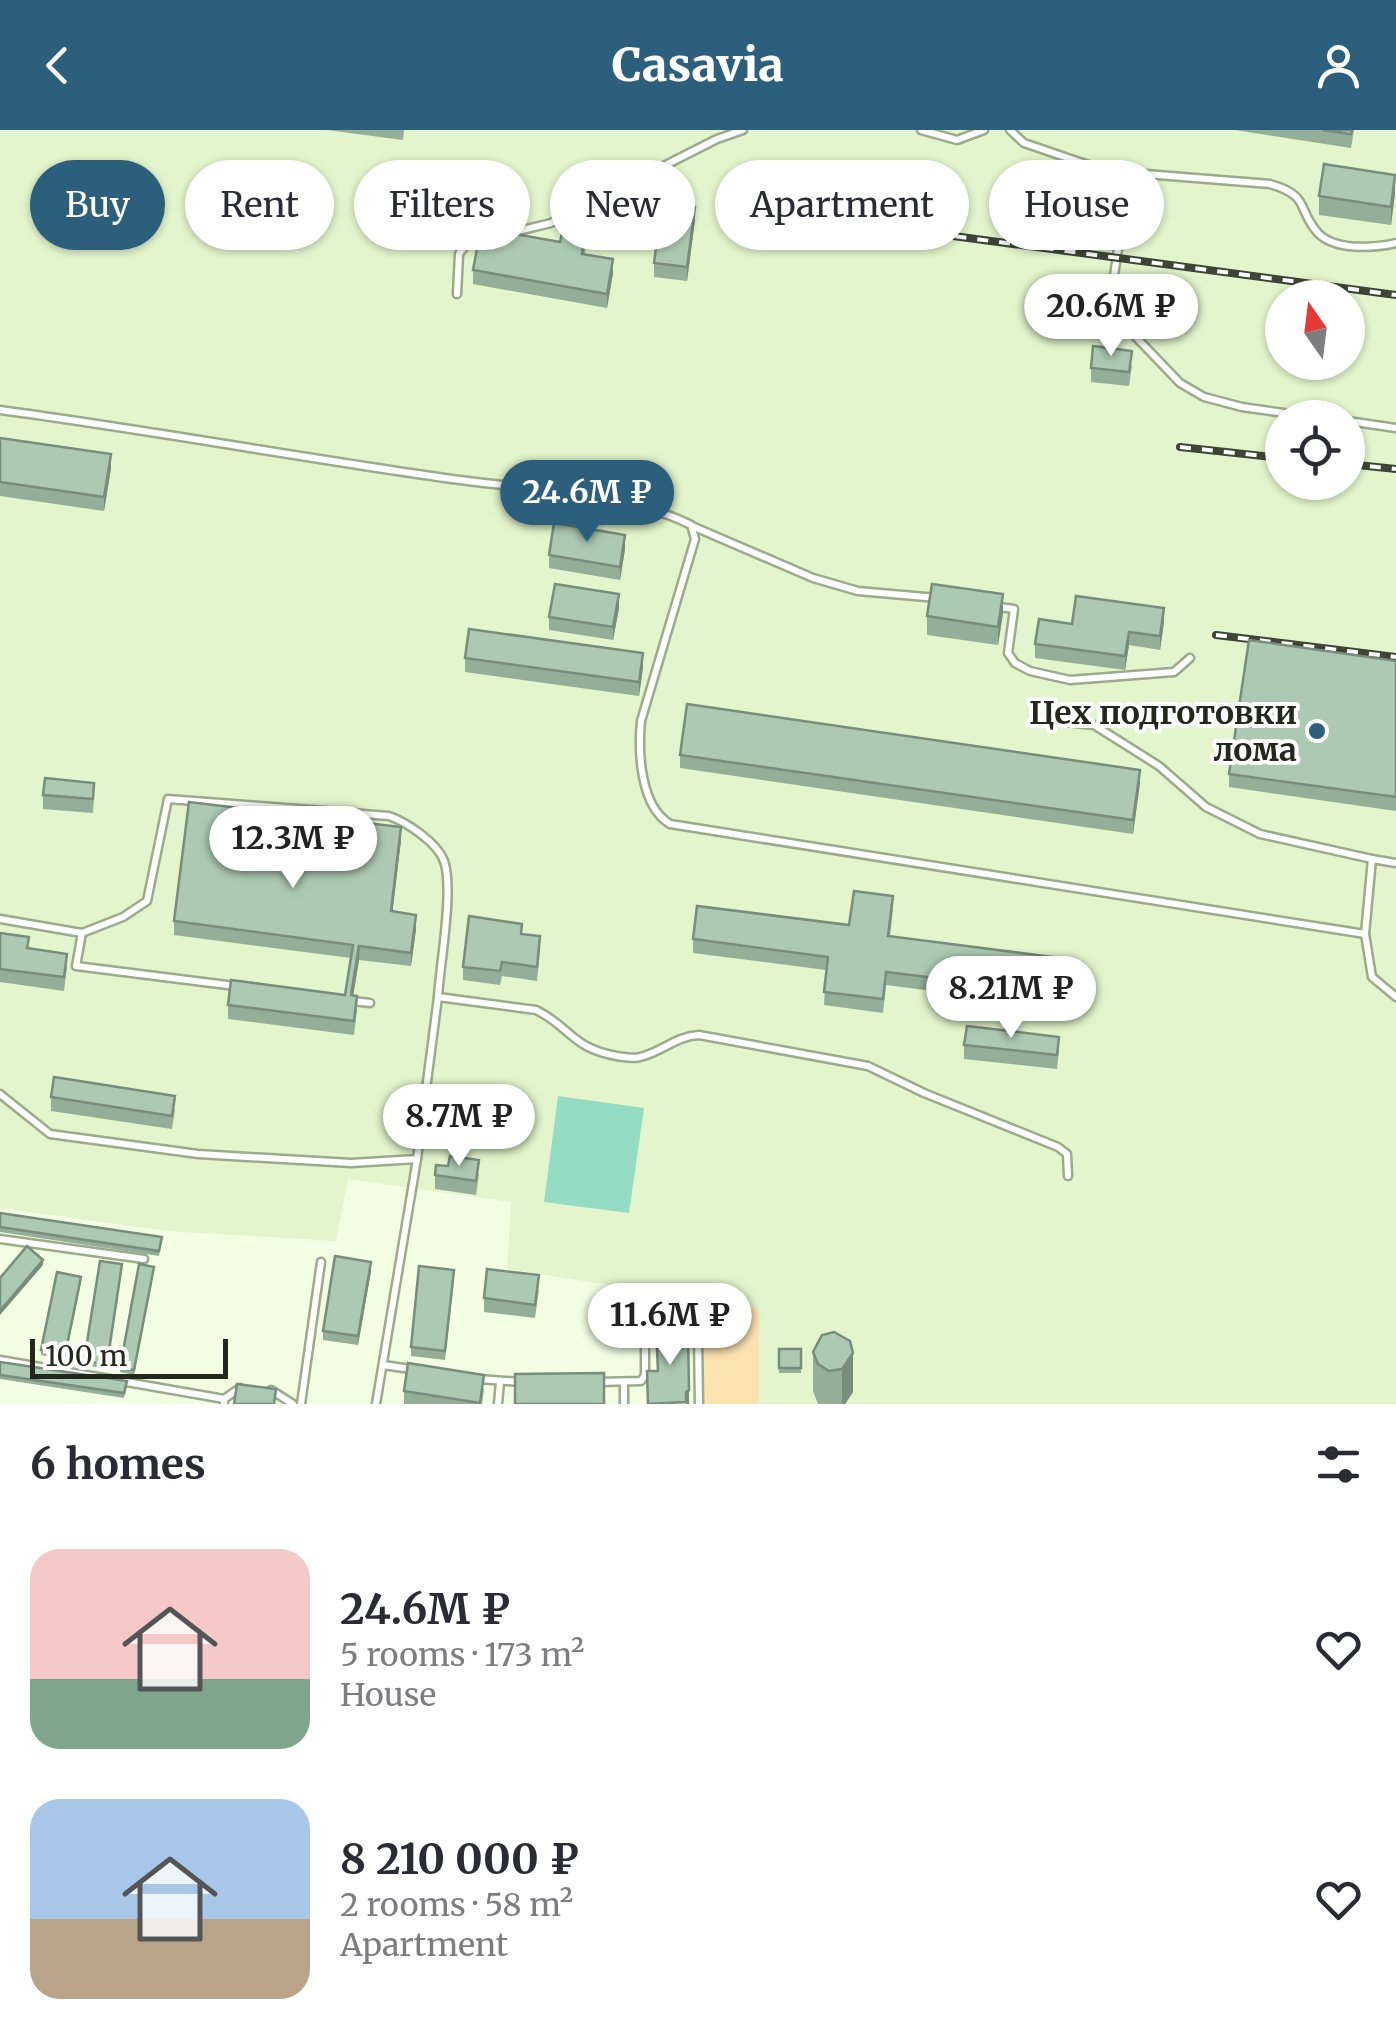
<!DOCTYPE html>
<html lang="en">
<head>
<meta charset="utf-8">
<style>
	:root { --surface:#fff; --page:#f7f7f7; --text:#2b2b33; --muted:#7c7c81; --accent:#2c5f7c }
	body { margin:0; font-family:Merriweather,serif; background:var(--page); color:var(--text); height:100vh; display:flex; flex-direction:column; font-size:38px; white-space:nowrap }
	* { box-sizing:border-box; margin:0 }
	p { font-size:32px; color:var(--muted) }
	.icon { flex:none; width:55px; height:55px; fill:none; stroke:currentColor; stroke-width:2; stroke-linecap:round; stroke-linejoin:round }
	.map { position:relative; height:1274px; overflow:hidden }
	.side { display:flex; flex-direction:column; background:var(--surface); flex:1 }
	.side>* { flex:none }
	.banner { position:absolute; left:30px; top:30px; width:1338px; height:90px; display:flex; gap:20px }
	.needle { width:65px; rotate:346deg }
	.tools { position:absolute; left:1265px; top:150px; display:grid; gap:20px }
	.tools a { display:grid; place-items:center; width:100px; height:100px; border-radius:50%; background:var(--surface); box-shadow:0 2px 8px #0004; font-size:50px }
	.scale { position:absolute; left:30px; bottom:25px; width:198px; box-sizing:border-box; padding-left:10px; border:5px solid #22281b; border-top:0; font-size:28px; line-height:35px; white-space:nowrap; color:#22281b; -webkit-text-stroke:8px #fff; paint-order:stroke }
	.price { position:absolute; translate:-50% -85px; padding:0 22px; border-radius:35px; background:#fff; color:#222; font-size:32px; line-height:65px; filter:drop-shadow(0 2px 5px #0008) }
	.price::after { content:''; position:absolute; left:50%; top:60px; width:30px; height:22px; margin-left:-15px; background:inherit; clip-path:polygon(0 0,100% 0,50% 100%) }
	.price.active { background:var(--accent); color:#fff }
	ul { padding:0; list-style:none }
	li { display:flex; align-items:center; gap:30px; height:250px; padding:0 30px }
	li span { display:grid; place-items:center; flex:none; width:280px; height:200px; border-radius:30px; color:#555 }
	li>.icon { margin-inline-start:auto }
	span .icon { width:120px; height:120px; fill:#fffc; stroke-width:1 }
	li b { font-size:42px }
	h2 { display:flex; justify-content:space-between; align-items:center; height:120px; padding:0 30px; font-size:42px }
	.chip { padding:0 35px; border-radius:45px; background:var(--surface); box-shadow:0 2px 8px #0004; font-size:35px; line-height:90px }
	.chip.active { background:var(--accent); color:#fff }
	header { display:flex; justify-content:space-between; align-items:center; height:130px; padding:0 30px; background:var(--accent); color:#fff; font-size:45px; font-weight:800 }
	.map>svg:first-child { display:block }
	.built { fill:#e2f5cc; fill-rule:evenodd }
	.green { fill:#fbe3b1 }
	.water { fill:#94dcc4 }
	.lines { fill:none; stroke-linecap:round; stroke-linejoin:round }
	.service-casing { stroke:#9cab8b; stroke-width:11 }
	.service { stroke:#fff; stroke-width:6 }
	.rail-casing { stroke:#3e4536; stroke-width:8 }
	.rail { stroke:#fff; stroke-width:4; stroke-dasharray:11; stroke-linecap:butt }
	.wall { fill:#94ae98 }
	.shaded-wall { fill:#788d7c }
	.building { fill:#accab1; stroke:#788d7c; stroke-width:2.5 }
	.poi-dot { fill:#2c5f7c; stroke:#fff; stroke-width:4 }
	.labels { text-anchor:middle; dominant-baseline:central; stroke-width:8; stroke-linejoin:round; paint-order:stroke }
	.poi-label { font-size:32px; font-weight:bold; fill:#22281b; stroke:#fff; text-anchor:end }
</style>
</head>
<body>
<header><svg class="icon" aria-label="back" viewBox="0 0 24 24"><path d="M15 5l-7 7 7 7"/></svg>Casavia<svg class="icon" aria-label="person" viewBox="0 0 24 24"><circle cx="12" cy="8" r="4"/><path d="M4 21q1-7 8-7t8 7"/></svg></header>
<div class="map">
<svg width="1396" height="1274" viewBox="0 0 1396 1274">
	<rect width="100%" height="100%" fill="#f2ffe3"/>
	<path class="built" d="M 0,0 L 1396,0 L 1396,1274 L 759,1274 L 758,1178 L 507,1139 L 511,1072 L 348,1049 L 336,1111 L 168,1101 L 0,1078 ZM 1282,168 L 1348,168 L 1348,232 L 1282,232 ZM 1282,288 L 1348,288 L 1348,352 L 1282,352 Z"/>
	<polygon class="green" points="653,1162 759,1178 759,1274 703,1274 701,1202 652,1200"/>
	<polygon class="water" points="558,966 644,978 629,1083 544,1072"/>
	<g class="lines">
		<defs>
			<g id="service">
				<polyline points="921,0 957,10 984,0"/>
				<polyline points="1010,0 1024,13 1106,41 1117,57 1121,99 1113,152 1121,179 1134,205 1180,253 1204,267 1242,277 1319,288"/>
				<path d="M 1108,41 L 1270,54 C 1311,66 1296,78 1318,103 C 1335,121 1374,118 1396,113"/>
				<polyline points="502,105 551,93 717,9 743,0"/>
				<polyline points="457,164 459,124 472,107 485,106"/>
				<path d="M 0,280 C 149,300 297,327 445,348 C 519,359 627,362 691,395 L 695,409 L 641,591 C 638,622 640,676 670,694 L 1365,804"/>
				<polyline points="1348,291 1396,298"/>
				<polyline points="692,396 813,448 858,461 937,468"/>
				<polyline points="999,477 1014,479 1008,523 1015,533 1030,541 1070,550 1174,542 1190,528"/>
				<polyline points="1048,590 1094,595 1159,636 1206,677 1260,704 1372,729 1365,804 1372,847 1396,867"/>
				<polyline points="1372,729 1396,733"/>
				<path d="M 0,789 L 82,803 L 123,787 L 147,771 L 168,669 L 389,686 C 406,692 437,712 444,731 C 454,759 440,834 438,867 L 536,880 C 571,897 571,918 617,926 C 624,927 634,929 640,927 C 662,922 676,906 699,905 L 868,936 L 924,963 L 1058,1017 L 1067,1024 L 1068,1046"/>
				<polyline points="82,803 76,836 235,856"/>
				<polyline points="352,871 370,873"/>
				<polyline points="0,964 50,1004 198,1024 351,1033 417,1029 376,1274"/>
				<polyline points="417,1029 438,867"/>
				<polyline points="0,1109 144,1129"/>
				<polyline points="682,1207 698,1207 699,1274"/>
				<polyline points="0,1230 224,1269"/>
				<polyline points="383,1235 411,1239"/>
				<polyline points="478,1249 521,1252"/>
				<polyline points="598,1252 641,1251 645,1245 645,1208 665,1207"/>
				<polyline points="624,1252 624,1274"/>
				<polyline points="271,1260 293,1274"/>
				<polyline points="224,1274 224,1269 240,1258"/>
				<polyline points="301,1274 321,1132"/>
				<polyline points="498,1274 500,1252"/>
			</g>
		</defs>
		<use href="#service" class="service-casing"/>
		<use href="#service" class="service"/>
		<defs>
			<g id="rail">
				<polyline points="781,83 1396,165"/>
				<polyline points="1180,317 1282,328"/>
				<polyline points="1348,334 1396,339"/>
				<polyline points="1216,505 1396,527"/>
			</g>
		</defs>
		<use href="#rail" class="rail-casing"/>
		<use href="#rail" class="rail"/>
	</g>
	<g class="wall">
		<polygon points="327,0 404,0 403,10"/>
		<polygon points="1235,0 1354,0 1351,18"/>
		<polygon points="1395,63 1391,95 1319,85 1319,66"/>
		<polygon points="683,66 682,75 695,90 687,151 654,147 654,133"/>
		<polygon points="560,112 586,116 585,124 613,143 607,178 473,154 473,140"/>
		<polygon points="1132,235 1129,256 1091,252 1091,238"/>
		<polygon points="0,308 111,338 104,381 0,366"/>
		<polygon points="625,419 620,450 549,438 549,425"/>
		<polygon points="619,478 613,510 549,500 549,487"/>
		<polygon points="1003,483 998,515 927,505 927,486"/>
		<polygon points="1164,492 1160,520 1129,515 1125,540 1035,528 1035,514 1072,494"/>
		<polygon points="465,528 643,537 639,566 465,542"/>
		<polygon points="1396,531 1396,681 1229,657 1229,644"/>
		<polygon points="680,625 1140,653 1133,704 680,638"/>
		<polygon points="43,665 94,666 93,683 43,679"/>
		<polygon points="401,710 392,782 416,799 411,836 359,830 353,866 357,880 354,905 228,889 228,875 345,865 351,828 174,805 174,791"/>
		<polygon points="893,779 890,806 1060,842 1056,877 886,855 883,883 824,875 826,840 693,823 693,809 849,795"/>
		<polygon points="0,803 67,837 64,861 0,852"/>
		<polygon points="522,804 540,820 537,851 502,846 500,855 463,850 463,837"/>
		<polygon points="964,915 1059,920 1057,939 964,929"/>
		<polygon points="51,967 175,979 172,999 51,981"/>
		<polygon points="479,1044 476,1065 435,1059 435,1045"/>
		<polygon points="0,1083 162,1107 159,1126 0,1102"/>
		<polygon points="122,1134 107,1239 84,1235 84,1231"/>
		<polygon points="154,1141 134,1245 120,1242 120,1238"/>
		<polygon points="371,1141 358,1215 323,1210 323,1201"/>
		<polygon points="454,1149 445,1230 411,1226 411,1217"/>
		<polygon points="81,1152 65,1230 41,1225 41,1220"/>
		<polygon points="539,1159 535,1188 484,1182 484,1168"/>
		<polygon points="834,1202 853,1262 845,1274 818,1274 813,1261 813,1222"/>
		<rect x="779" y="1219" width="22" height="24"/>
		<polygon points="0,1232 127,1256 124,1268 0,1249"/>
		<polygon points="484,1259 482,1274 404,1274 404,1261"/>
	</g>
	<g class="shaded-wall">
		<polygon points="1395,45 1395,63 1391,95 1391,77"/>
		<polygon points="695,77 695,90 687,151 687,137"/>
		<polygon points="613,129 613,143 607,178 607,164"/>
		<polygon points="111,324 111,338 104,381 104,367"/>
		<polygon points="625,405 625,419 620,450 620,437"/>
		<polygon points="619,464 619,478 613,510 613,497"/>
		<polygon points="1003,464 1003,483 998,515 998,497"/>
		<polygon points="1164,478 1164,492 1160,520 1160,506"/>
		<polygon points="1129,502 1129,515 1125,540 1125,526"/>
		<polygon points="643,523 643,537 639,566 639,552"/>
		<polygon points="1140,640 1140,653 1133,704 1133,690"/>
		<polygon points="401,697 401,710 391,795 391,781"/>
		<polygon points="416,785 416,799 411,836 411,823"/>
		<polygon points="359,816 359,830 351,879 351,865"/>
		<polygon points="1060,828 1060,842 1056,877 1056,863"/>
		<polygon points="43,1130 43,1135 0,1185 0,1181"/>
		<polygon points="371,1132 371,1141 358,1215 358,1206"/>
		<polygon points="853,1223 853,1262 845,1274 842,1274 842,1239"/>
		<polygon points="689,1260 689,1274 686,1274 686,1262"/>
	</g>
	<g class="building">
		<polygon points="1322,0 1352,0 1351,4"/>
		<polygon points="1324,34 1395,45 1391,77 1319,66"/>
		<polygon points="665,49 683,52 680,75 695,77 687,137 654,133"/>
		<polygon points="481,98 560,112 563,98 586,102 582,124 613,129 607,164 473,140"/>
		<polygon points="1093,216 1132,221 1129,242 1091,238"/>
		<polygon points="0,308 111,324 104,367 0,352"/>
		<polygon points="554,393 625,405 620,437 549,425"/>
		<polygon points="555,454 619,464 613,497 549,487"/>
		<polygon points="932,454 1003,464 998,497 927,486"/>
		<polygon points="1076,466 1164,478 1160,506 1129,502 1125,526 1035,514 1039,489 1072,494"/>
		<polygon points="469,499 643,523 639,552 465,528"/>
		<polygon points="1249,510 1396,531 1396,667 1229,644"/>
		<polygon points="687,574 1140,640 1133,690 680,625"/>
		<polygon points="45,648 94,653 93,669 43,665"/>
		<polygon points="189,672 401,697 391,781 416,785 411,823 359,816 351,865 357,866 354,891 228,875 231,850 345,865 353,815 174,791"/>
		<polygon points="854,761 893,766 888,806 1060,828 1056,863 886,842 883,869 824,862 828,827 693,809 697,776 849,795"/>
		<polygon points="469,786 522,794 521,804 540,806 537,837 502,832 500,841 463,837"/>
		<polygon points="0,803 29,807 27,818 67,824 64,847 0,839"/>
		<polygon points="967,896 1059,907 1057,925 964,915"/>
		<polygon points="54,947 175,966 172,986 51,967"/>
		<polygon points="450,1026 479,1030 476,1051 435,1045 436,1035 448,1036"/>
		<polygon points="0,1083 162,1107 159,1121 0,1097"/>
		<polygon points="27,1116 43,1130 0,1181 0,1148"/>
		<polygon points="335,1126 371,1132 358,1206 323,1201"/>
		<polygon points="100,1131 122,1134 107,1234 84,1231"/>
		<polygon points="139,1134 154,1137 134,1240 120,1238"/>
		<polygon points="419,1136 454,1140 445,1221 411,1217"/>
		<polygon points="487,1139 539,1145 535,1175 484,1168"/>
		<polygon points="57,1142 81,1147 65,1225 41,1220"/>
		<polygon points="688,1198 689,1260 686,1262 686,1272 648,1274 647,1241 658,1241 656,1199"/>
		<polygon points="834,1202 850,1211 853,1223 842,1239 829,1241 818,1234 813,1222 822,1205"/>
		<rect x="779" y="1219" width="22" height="19"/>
		<polygon points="0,1232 127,1251 124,1263 0,1245"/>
		<polygon points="408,1233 484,1245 480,1273 404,1261"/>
		<polygon points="604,1243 604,1274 515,1274 515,1244"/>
		<polygon points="237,1254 276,1259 274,1274 234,1274"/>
	</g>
	<circle class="poi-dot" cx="1317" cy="601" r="10"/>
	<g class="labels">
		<g class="poi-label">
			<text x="1297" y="583">Цех подготовки<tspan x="1297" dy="37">лома</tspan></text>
		</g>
	</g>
</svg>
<div class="tools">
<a><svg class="needle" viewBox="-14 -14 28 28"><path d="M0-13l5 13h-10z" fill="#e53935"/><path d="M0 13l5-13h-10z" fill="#7c7c81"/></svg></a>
<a><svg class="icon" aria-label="locate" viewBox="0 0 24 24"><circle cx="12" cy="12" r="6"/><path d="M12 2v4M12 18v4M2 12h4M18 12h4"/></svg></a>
</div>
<div class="scale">100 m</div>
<b class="price" style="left:1111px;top:229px">20.6M ₽</b>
<b class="price active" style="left:587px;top:415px">24.6M ₽</b>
<b class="price" style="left:293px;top:761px">12.3M ₽</b>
<b class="price" style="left:1011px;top:911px">8.21M ₽</b>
<b class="price" style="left:459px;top:1039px">8.7M ₽</b>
<b class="price" style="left:670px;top:1238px">11.6M ₽</b>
<div class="banner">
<a class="chip active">Buy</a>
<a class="chip">Rent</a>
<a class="chip">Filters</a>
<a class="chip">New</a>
<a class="chip">Apartment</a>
<a class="chip">House</a>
</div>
</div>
<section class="side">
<h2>6 homes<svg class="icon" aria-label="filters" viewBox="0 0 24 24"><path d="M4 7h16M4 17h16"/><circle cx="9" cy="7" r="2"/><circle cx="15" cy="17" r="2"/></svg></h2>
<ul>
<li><span style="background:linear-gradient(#f6c9c9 65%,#7fa58c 0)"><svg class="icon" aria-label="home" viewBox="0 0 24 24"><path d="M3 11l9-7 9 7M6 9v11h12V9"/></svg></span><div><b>24.6M ₽</b><p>5 rooms · 173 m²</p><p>House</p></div><svg class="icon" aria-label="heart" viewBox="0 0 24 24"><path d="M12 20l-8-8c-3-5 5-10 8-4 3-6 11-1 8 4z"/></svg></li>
<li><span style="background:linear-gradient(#a9c7e8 60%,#b9a48a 0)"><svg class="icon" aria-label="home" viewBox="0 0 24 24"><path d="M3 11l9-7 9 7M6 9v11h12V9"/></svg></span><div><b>8 210 000 ₽</b><p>2 rooms · 58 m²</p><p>Apartment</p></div><svg class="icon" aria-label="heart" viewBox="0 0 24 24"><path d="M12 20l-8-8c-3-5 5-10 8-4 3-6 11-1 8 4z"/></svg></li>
</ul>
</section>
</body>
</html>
